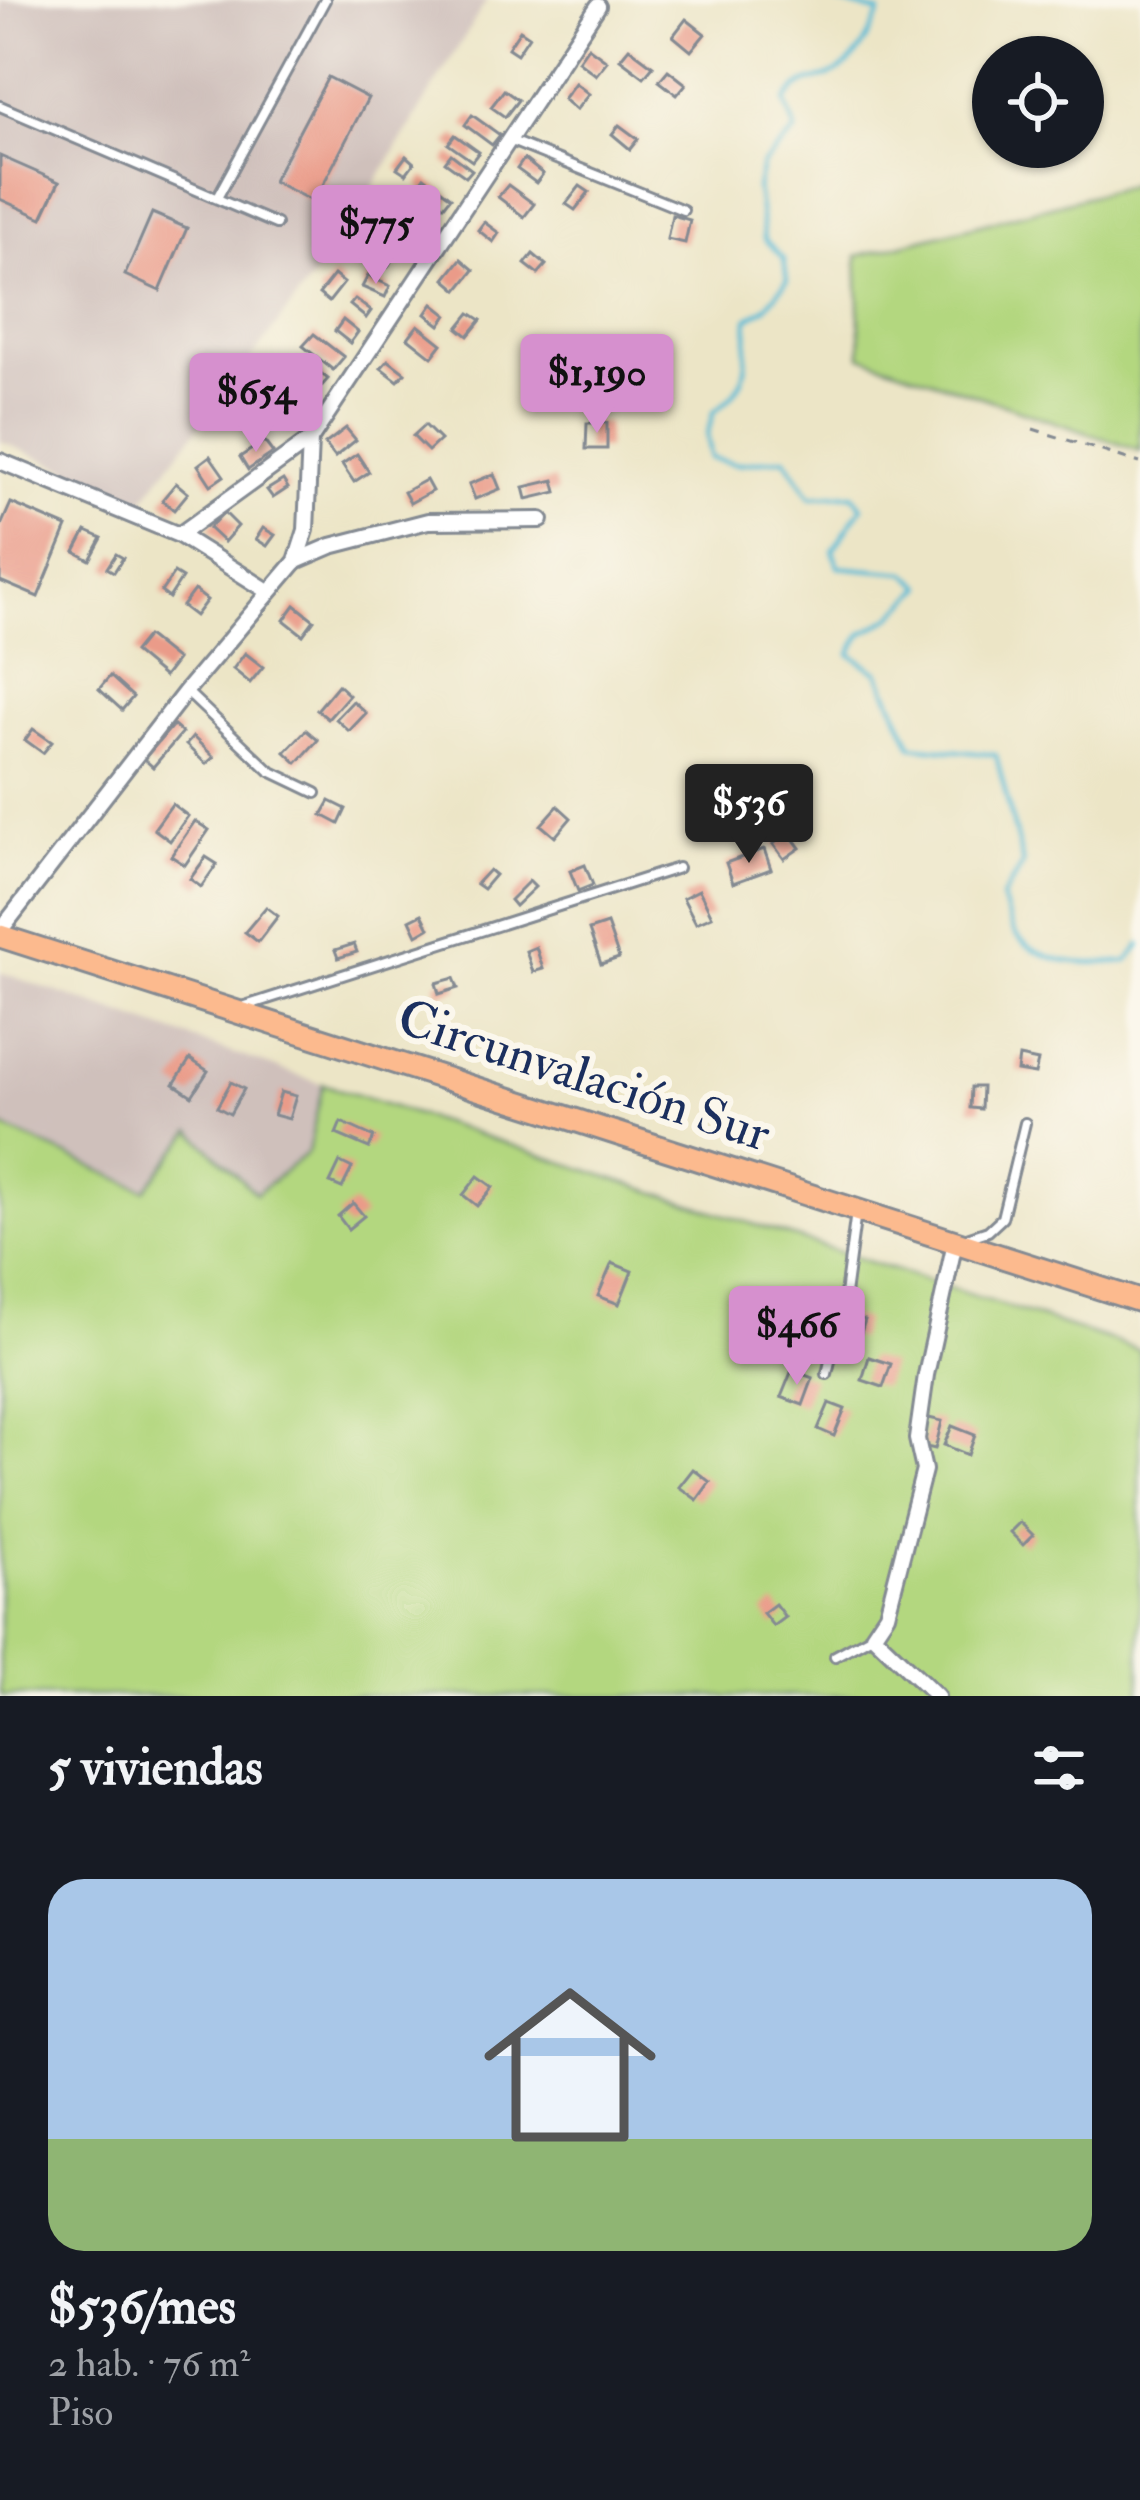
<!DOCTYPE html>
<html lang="es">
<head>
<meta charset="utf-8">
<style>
	:root { --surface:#171b24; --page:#20242c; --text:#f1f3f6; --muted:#9ea1a6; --line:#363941; --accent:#d690ce }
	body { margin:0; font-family:"IM FELL Double Pica",serif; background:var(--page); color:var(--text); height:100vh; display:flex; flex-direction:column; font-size:45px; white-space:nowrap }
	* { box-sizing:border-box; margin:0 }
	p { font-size:39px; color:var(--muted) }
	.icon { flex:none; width:66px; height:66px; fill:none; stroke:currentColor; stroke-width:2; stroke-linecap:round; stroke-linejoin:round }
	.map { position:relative; height:1696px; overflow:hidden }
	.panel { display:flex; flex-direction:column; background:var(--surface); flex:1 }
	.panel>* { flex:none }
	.tools { position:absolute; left:972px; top:36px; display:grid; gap:24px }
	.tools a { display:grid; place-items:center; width:132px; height:132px; border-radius:50%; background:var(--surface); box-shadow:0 3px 9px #0004; font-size:60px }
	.price { position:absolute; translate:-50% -102px; padding:0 27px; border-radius:12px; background:var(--accent); color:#111; font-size:39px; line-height:78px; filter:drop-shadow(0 3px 6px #0008) }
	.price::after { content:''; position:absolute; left:50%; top:72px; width:36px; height:27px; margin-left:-18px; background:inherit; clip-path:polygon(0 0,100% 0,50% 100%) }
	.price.on { background:#222; color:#fff }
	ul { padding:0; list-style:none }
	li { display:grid; align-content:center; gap:24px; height:636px; padding:0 48px }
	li+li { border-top:3px solid var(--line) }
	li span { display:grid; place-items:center; height:372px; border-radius:36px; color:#555 }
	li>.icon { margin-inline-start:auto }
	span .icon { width:216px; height:216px; fill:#fffc; stroke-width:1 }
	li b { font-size:51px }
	h2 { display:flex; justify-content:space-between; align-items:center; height:144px; padding:0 48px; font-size:51px }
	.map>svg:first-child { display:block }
	.industrial { fill:#cfc0bb }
	.green { fill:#b3d77f; stroke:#67836e; stroke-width:3 }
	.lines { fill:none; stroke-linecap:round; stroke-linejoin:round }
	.stream { stroke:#56bbd5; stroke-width:4.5 }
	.building { fill:#ea9b89 }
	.lane-casing { stroke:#848a92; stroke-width:14 }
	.street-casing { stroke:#848a92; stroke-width:20 }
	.primary-casing { stroke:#848a92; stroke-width:27 }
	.path { stroke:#848a92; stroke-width:3; stroke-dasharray:9 9; stroke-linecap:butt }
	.lane { stroke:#fff; stroke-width:8 }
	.street { stroke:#fff; stroke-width:14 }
	.primary { stroke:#fcba8e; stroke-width:21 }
	.labels { text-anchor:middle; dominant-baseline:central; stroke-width:12; stroke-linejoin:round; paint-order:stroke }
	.street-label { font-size:51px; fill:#1b2f5e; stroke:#fbf7ec }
</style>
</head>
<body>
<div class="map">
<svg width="1140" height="1696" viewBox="0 0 1140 1696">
	<rect width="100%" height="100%" fill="#fbf7ec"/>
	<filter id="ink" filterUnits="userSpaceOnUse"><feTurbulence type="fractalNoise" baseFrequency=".00833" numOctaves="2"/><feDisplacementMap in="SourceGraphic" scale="24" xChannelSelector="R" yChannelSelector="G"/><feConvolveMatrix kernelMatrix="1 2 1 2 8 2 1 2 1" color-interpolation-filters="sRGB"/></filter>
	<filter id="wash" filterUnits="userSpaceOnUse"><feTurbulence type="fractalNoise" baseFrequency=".004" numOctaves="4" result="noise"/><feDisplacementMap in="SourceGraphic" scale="48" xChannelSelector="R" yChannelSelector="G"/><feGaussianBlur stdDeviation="2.7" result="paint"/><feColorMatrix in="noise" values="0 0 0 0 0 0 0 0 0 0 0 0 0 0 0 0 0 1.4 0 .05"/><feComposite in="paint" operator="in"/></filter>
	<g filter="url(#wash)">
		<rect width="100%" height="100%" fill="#ece5c6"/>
		<g class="industrial">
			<polygon points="0,0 487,0 337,246 142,501 0,441"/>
			<polygon points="0,972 323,1084 308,1152 256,1194 192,1132 145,1190 0,1126"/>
		</g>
		<g class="green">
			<polygon points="1140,183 1140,451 861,356 857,256"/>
			<polygon points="323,1084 1140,1350 1140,1696 3,1696 0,1692 0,1126 145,1190 192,1131 256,1194 308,1152"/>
		</g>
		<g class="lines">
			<path class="stream" d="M 826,0 L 880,13 C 870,34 861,55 842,69 C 820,85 806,73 785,101 L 796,131 L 762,165 L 757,188 L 764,239 L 784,259 L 787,281 L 765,308 L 748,319 C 745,365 753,383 713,413 L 707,436 L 710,458 L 736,464 L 785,458 L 811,497 L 853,494 L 862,507 L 833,550 L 838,567 L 906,573 L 923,587 L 892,617 L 862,634 L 850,654 L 879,673 L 912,746 L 996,755 L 1023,864 L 1002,898 C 1006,910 1009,925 1016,935 C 1043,966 1091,965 1128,961 L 1140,945"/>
		</g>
		<g id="blocks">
			<g class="building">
				<polygon points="686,19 705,34 691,51 673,36"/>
				<polygon points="520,30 529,36 517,54 508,48"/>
				<polygon points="588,47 607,61 596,75 578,61"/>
				<polygon points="629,48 653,66 644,77 620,59"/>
				<polygon points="668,70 686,84 677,95 659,81"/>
				<polygon points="328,77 368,98 314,202 273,181"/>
				<polygon points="575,83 589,94 576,110 563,99"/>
				<polygon points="504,90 518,100 505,117 491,107"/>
				<polygon points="472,115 500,135 492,145 465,125"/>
				<polygon points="619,125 638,139 630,149 612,134"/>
				<polygon points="455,135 479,152 472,161 448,144"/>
				<polygon points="451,154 472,170 466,177 445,162"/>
				<polygon points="0,156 59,182 42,218 0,199"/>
				<polygon points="406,156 414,163 406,174 397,168"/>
				<polygon points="524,159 543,174 536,183 517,169"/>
				<polygon points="424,177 451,197 444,206 418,186"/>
				<polygon points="508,185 534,204 524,217 498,197"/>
				<polygon points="580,186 589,192 575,210 566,204"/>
				<polygon points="418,198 426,204 418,215 410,209"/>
				<polygon points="366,211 372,216 362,229 356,224"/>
				<polygon points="152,213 187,228 160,291 125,275"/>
				<polygon points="672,215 690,220 685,243 667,239"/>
				<polygon points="484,222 499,233 493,242 478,230"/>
				<polygon points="377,252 392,259 388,267 373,261"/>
				<polygon points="533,254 546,265 538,274 525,264"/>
				<polygon points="461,259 474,270 458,290 445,279"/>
				<polygon points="334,275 344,283 329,302 319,294"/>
				<polygon points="368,276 390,286 385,297 362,287"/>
				<polygon points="355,299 371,311 366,318 350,305"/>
				<polygon points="433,304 447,315 440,325 426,314"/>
				<polygon points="470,313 481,320 468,336 458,328"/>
				<polygon points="343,320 358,332 350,343 335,331"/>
				<polygon points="418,325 442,344 432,357 408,338"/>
				<polygon points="314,334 344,357 333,370 303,346"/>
				<polygon points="388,360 405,373 398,381 381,368"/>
				<polygon points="318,371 328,379 318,390 309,383"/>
				<polygon points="294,383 312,397 306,404 289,391"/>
				<polygon points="587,423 607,423 607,449 586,449"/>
				<polygon points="425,425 440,440 428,451 413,436"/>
				<polygon points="346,428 356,440 335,457 325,444"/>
				<polygon points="264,441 273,453 248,470 240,457"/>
				<polygon points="357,454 369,472 354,482 342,464"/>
				<polygon points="210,456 224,476 211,485 198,465"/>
				<polygon points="494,474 500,489 475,499 469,484"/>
				<polygon points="283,480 288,488 273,498 267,490"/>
				<polygon points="426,480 432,491 410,503 404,492"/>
				<polygon points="554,480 557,492 527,499 524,487"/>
				<polygon points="176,483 188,493 174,510 162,500"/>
				<polygon points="11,503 67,527 38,597 0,581 0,528"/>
				<polygon points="224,512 238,526 224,542 209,528"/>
				<polygon points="263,528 275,535 267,546 256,539"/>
				<polygon points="86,531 102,538 90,560 75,552"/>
				<polygon points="116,554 123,558 114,572 107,568"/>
				<polygon points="174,573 182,578 169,598 161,592"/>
				<polygon points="194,590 207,600 195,616 182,606"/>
				<polygon points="295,605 314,620 303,635 284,620"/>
				<polygon points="147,636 177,660 164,677 134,652"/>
				<polygon points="245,653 263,667 250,683 233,669"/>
				<polygon points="110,676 133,697 122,710 99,689"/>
				<polygon points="338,685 349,695 328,719 317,710"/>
				<polygon points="353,701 366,713 349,731 336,719"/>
				<polygon points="173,725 182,733 153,767 144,759"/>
				<polygon points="33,729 52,742 43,753 25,740"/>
				<polygon points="306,730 318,740 297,763 285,752"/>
				<polygon points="193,737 214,757 206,764 186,745"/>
				<polygon points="330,801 346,809 339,824 322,815"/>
				<polygon points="172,804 188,816 170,841 154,829"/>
				<polygon points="558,806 571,818 555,837 541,825"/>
				<polygon points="195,821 209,830 185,865 171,856"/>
				<polygon points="789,833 800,848 784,859 773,844"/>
				<polygon points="764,849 771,869 733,883 726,863"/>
				<polygon points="206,857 217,864 201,887 190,879"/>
				<polygon points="585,865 593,885 578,891 570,871"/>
				<polygon points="489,870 495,875 483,889 476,884"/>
				<polygon points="529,881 535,887 515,906 510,900"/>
				<polygon points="699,890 712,916 696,923 683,898"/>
				<polygon points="266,907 278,916 258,942 245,932"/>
				<polygon points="422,914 429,928 417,935 410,920"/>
				<polygon points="607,924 619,958 601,964 589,930"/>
				<polygon points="354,944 357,952 338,958 335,950"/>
				<polygon points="536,947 543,969 533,972 526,951"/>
				<polygon points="454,978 458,988 439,994 436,983"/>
				<polygon points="1019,1057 1038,1061 1035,1074 1017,1071"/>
				<polygon points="190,1059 208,1071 192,1096 174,1084"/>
				<polygon points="231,1082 244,1089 230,1114 217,1107"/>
				<polygon points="971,1087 982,1087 981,1109 970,1108"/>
				<polygon points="281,1092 296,1096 289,1119 274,1115"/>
				<polygon points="341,1122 374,1137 369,1148 336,1134"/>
				<polygon points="340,1162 352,1168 342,1188 330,1183"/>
				<polygon points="478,1176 493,1187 477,1206 463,1195"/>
				<polygon points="353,1203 364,1216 348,1229 338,1216"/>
				<polygon points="612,1263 632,1271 619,1304 598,1296"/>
				<polygon points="852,1316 865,1320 859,1339 846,1335"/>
				<polygon points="869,1357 891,1364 883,1387 862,1380"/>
				<polygon points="792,1370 813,1378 803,1405 781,1397"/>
				<polygon points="829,1403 845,1409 834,1436 818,1429"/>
				<polygon points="929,1418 942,1421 935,1449 922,1446"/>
				<polygon points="952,1426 975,1435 968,1455 944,1445"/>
				<polygon points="693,1469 710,1482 697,1500 679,1487"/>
				<polygon points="1020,1522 1033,1535 1023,1545 1010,1532"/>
				<polygon points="775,1604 785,1617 773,1626 763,1613"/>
			</g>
		</g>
	</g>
	<g filter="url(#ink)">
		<use href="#blocks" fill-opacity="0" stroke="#848a92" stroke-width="3"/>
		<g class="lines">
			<defs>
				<g id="lane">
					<polyline points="0,106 276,224"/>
					<polyline points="509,140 683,210"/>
					<polyline points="218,196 325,0"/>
					<polyline points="187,692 270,771 316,793"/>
					<polyline points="239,1008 678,868"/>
					<polyline points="964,1239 988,1231 1002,1218 1025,1123"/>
					<polyline points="827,1374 844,1302 856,1212"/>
					<polyline points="835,1656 872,1636"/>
				</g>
				<g id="street">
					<polyline points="0,461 179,535 268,591"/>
					<polyline points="179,535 310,440"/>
					<polyline points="296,561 331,546 428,521 541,520"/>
					<polyline points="0,931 186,691 296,561 306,530 310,440 598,6"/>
					<polyline points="937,1696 873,1635 887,1614 924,1470 917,1439 926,1375 955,1242"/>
				</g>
				<polyline id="primary" points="0,936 1140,1301"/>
			</defs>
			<use href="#lane" class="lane-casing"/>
			<use href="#street" class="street-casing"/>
			<use href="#primary" class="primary-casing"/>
			<polyline class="path" points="1033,429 1140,463"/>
			<use href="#lane" class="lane"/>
			<use href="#street" class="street"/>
			<use href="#primary" class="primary"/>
		</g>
	</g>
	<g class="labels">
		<g class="street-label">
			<text transform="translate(584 1076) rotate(18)">Circunvalación Sur</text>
		</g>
	</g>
</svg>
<div class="tools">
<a><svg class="icon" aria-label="locate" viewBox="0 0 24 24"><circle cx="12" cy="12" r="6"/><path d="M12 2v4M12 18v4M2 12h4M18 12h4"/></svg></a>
</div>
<b class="price" style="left:376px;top:287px">$775</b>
<b class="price" style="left:597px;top:436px">$1,190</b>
<b class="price" style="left:256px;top:455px">$654</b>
<b class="price on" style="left:749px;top:866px">$536</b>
<b class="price" style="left:797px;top:1388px">$466</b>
</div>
<section class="panel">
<h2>5 viviendas<svg class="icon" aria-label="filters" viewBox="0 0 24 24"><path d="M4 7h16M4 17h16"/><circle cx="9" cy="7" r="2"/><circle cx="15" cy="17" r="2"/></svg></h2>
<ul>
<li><span style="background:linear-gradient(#a9c7e8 70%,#8fb573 0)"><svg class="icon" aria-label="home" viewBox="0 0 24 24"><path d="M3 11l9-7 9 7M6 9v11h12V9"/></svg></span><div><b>$536/mes</b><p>2 hab. · 76 m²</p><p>Piso</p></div></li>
</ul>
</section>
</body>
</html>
